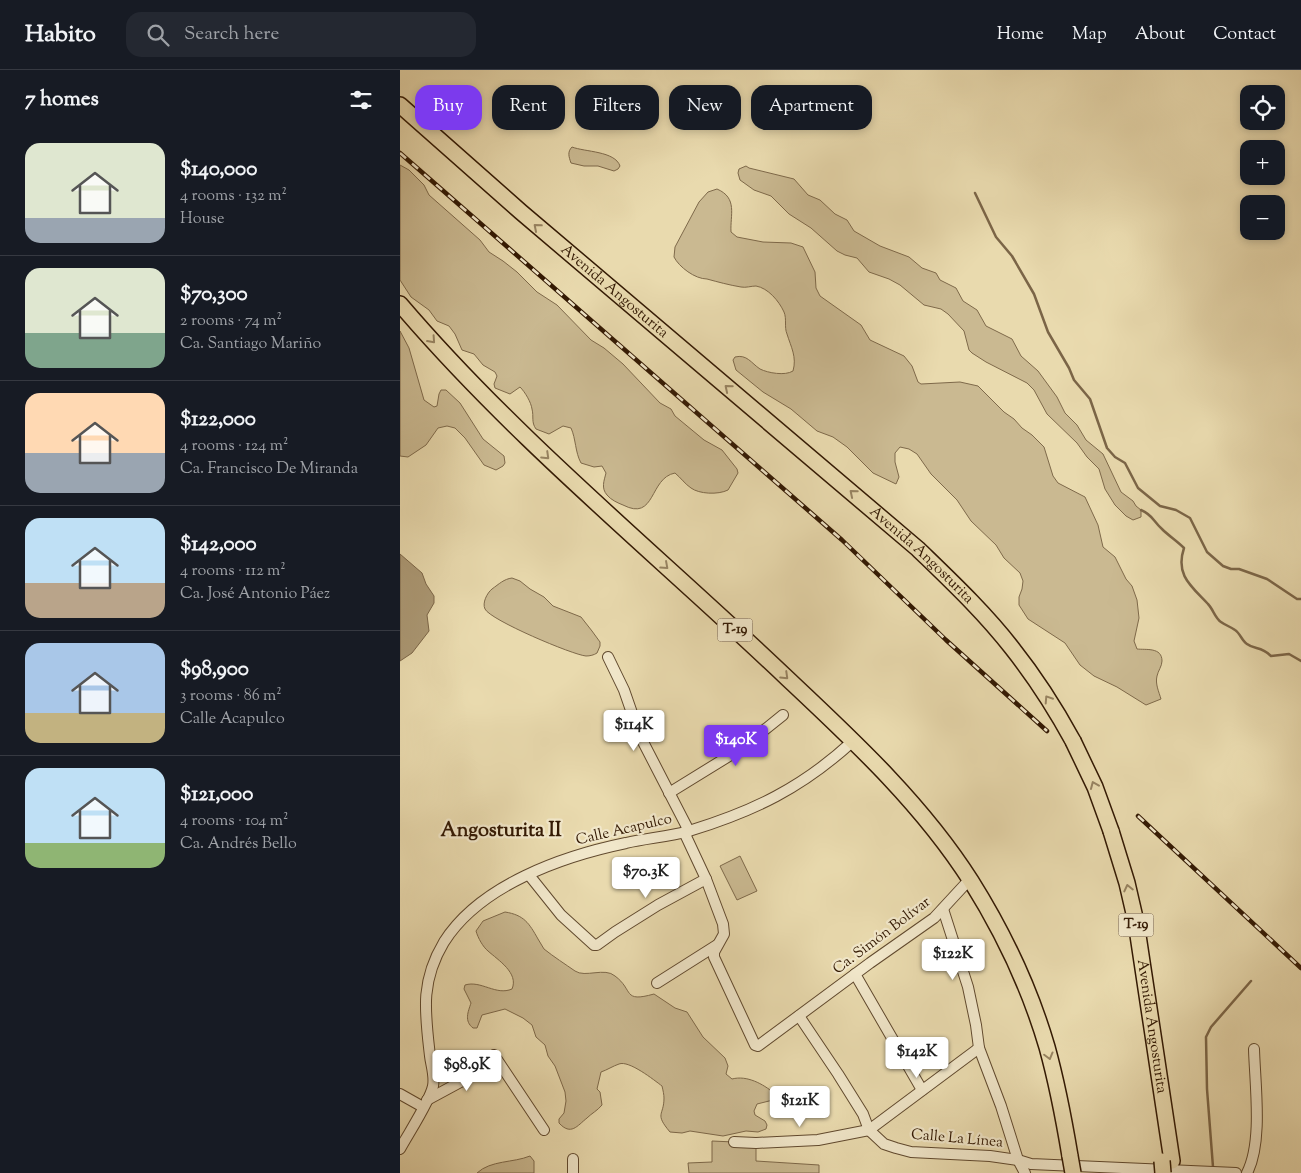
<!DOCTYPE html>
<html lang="en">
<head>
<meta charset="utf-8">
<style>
	:root { --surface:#171b24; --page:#242831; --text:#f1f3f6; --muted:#9ea1a6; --line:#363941; --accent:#7c3aed }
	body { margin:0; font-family:"Sorts Mill Goudy",serif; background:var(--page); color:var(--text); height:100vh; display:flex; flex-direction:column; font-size:19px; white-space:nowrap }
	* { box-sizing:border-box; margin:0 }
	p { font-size:16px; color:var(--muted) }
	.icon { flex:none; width:28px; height:28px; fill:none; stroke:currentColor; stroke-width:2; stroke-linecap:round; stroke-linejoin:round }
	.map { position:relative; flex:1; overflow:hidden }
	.details { display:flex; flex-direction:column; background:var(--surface); width:400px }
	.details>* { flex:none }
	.guide { position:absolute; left:15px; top:15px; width:475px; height:45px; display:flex; gap:10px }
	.fabs { position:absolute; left:840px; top:15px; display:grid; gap:10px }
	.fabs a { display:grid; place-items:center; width:45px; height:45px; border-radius:10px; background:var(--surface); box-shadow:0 2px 8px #0003; font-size:25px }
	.price { position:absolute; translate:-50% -42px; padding:0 11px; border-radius:5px; background:#fff; color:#222; font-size:16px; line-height:32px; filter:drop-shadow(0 1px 2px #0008) }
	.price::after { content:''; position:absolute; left:50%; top:30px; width:15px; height:11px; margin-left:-8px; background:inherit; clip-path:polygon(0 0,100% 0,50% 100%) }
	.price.active { background:var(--accent); color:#fff }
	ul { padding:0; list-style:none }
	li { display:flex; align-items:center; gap:15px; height:125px; padding:0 25px }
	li+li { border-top:1px solid var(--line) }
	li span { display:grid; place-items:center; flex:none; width:140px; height:100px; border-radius:15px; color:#555 }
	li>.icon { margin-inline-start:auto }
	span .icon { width:60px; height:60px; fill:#fffc; stroke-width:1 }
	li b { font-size:21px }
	h2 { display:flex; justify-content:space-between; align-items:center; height:60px; padding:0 25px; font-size:21px }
	.pill { padding:0 18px; border-radius:15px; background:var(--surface); box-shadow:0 2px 8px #0003; font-size:18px; line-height:45px }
	.pill.active { background:var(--accent); color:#fff }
	header { display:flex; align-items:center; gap:30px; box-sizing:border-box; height:70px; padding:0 25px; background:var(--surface); border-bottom:1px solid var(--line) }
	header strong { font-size:24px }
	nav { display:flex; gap:28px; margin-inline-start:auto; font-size:18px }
	.search { width:350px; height:45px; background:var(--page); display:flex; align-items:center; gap:12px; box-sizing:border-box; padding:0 18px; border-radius:15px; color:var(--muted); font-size:19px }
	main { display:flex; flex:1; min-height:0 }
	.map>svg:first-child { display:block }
	.green { fill:#cab991; stroke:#7e694a }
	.water { fill:#ab9874; stroke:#7b6547 }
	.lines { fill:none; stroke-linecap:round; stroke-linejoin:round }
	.stream { stroke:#7b6547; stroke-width:2.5 }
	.minor-casing { stroke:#60492e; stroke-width:12 }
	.highway-casing { stroke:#331903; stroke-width:18 }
	.minor { stroke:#f1e7ca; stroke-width:10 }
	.highway { stroke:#e9daae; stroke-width:15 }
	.rail-casing { stroke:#331903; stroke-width:4.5 }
	.rail { stroke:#f1e7ca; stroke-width:2.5; stroke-dasharray:8; stroke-linecap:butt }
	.highway-bridge-casing { stroke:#331903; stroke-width:18; stroke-linecap:butt }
	.highway-bridge { stroke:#e9daae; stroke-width:15 }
	.oneway { stroke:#978361 }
	.labels { text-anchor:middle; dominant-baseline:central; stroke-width:4.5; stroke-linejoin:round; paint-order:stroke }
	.shield { fill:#f1e7ca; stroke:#6c573f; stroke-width:1 }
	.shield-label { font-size:14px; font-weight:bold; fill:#331903 }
	.street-label { font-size:15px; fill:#331903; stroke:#f1e7ca }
	.district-label { font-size:20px; font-weight:bold; fill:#331903; stroke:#f1e7ca }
</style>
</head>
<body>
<header>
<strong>Habito</strong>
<div class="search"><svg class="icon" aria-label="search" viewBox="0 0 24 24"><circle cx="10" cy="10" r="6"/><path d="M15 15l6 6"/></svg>Search here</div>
<nav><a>Home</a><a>Map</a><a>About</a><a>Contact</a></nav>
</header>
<main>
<section class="details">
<h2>7 homes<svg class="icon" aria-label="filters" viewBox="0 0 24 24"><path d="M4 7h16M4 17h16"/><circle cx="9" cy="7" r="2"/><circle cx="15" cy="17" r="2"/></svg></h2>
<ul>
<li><span style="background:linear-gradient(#dfe7d0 75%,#9aa5b1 0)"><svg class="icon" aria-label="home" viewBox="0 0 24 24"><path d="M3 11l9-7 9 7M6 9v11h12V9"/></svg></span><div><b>$140,000</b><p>4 rooms · 132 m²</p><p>House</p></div></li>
<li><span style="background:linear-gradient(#dfe7d0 65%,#7fa58c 0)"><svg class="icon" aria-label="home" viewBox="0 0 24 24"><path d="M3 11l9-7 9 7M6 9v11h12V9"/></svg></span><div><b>$70,300</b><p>2 rooms · 74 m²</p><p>Ca. Santiago Mariño</p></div></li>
<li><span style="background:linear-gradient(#ffd9b3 60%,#9aa5b1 0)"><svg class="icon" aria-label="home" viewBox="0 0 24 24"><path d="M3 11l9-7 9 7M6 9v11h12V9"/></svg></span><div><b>$122,000</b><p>4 rooms · 124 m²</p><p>Ca. Francisco De Miranda</p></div></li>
<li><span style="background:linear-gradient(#bfe0f5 65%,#b9a48a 0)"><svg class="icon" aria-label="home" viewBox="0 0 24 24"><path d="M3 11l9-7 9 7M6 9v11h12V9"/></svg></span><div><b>$142,000</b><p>4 rooms · 112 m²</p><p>Ca. José Antonio Páez</p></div></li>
<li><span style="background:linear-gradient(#a9c7e8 70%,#c2b280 0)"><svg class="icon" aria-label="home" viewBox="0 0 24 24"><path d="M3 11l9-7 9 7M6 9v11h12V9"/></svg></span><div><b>$98,900</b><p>3 rooms · 86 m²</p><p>Calle Acapulco</p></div></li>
<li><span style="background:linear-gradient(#bfe0f5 75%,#8fb573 0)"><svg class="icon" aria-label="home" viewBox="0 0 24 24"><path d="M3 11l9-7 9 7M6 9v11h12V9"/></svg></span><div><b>$121,000</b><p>4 rooms · 104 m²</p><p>Ca. Andrés Bello</p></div></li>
</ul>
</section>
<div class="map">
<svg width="901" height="1103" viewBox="0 0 901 1103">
	<rect width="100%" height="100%" fill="#e9daae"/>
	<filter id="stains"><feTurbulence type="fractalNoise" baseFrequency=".004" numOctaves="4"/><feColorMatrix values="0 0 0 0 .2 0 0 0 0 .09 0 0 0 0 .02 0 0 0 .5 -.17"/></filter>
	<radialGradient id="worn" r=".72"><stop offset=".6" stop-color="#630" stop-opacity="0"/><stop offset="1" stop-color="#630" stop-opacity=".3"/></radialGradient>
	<g class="green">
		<path d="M 172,77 C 185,82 215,81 220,96 L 218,99 L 214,101 L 198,96 L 184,96 L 171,93 C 169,87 167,82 172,77 Z"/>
		<path d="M 0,95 L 9,100 L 24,115 L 29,125 L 80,170 L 89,182 L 103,191 L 117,202 L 137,222 L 157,235 L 191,270 L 204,278 L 223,294 L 260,333 L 271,339 L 275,346 L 304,370 L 322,380 L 337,399 L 338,403 L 328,420 C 318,425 299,424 291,418 C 285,414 281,408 275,403 C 249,408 256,452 223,435 C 218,433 211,430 207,425 C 201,418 204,411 206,403 L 202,396 L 194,397 L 181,393 C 175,382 176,369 171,358 L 163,356 L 149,364 L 136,359 C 131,352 134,347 132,339 C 131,332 125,322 120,317 L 110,324 L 95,318 L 94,314 L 97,306 L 95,302 L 83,295 L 74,284 L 62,280 L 55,264 L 49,256 L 37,251 L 29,240 L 11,227 L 0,210 Z"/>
		<polygon points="346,96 349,98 394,109 408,125 420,130 435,144 447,150 454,161 480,176 509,187 522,198 536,203 540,210 556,218 563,231 577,240 586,256 612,269 621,286 638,301 657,327 665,343 677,355 686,370 703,384 721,422 733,431 736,436 741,440 741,447 733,450 726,446 715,435 705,419 699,399 687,387 677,373 647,344 634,320 627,313 586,292 572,283 569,280 564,261 548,244 541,239 524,235 500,215 489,209 469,202 457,188 445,185 437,181 411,158 389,144 371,126 354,120 340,110 338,103 339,99"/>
		<path d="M 317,119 C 338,128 330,145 331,162 L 337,167 L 363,172 L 391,173 L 403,177 L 415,202 L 416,218 L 420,226 L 461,255 L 470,270 L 504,286 L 512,296 L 518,312 L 521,314 L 560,312 L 578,316 L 604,342 L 614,349 L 622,358 L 632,365 L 644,377 L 653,406 L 658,413 L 685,427 L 698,455 L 703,477 L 715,487 L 726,509 L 732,516 L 737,530 L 739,548 L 734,571 L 737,579 C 746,580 762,577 762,591 C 762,596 758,601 757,606 C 755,614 759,622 761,629 L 746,635 L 717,617 L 694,606 L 680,595 L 665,573 L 628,549 L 619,535 L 619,527 L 622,519 L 623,511 L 620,503 L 604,488 L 596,475 L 571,451 L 557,430 L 531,404 L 517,384 L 509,379 L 500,377 L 495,383 L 495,392 L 499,407 L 496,414 L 473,403 L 447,377 L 433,367 L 417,361 L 391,339 L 363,322 L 336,300 L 333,290 L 335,287 C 347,284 351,293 360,299 C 368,303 385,306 393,301 C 397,287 391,277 387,264 C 384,257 387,249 384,242 C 379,231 368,218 356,216 C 351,216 346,218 341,217 C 329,215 318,212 307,209 C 295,209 279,197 274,187 L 275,177 L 299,132 L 308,122 Z"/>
		<polygon points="0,261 9,278 24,330 34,337 37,336 39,324 41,320 46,320 60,333 83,369 104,386 105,393 103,396 96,400 84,395 65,368 55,358 47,356 38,358 26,375 8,387 0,386"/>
		<path d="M 112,508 L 120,511 L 130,519 L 144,527 L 153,536 L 181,547 L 192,561 L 200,572 L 200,576 L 197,583 C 194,585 190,586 186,586 C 173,585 90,550 85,539 C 82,533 87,523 92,519 C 99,514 104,509 112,508 Z"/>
		<polygon points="340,786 357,821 337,830 320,796"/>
		<path d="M 105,842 C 124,845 129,853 138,869 C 140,872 142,876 144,879 C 154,887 165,894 175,901 C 185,908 205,897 215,906 C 234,920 222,933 254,924 L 275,938 L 287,942 L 303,967 L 325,988 L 328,996 L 326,1004 L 332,1009 C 347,1005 363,1014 374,1023 L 376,1027 L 373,1030 L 357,1034 L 354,1041 L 355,1045 L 365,1051 L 367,1055 L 366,1059 L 358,1062 L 346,1061 L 323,1066 L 290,1061 L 282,1063 L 270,1062 C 254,1043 264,1046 264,1028 C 264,1025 263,1020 262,1016 C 254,1010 229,990 219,994 C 213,996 207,1000 201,1002 L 197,1019 L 200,1022 L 202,1035 C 197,1041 192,1043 187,1048 C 177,1056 171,1066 159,1053 L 159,1049 L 164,1043 L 166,1031 L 165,1022 L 155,996 L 148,986 L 145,975 L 136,967 L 132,955 L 123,948 L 105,939 L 82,945 L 77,958 L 73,958 C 64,951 68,942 71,933 L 64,919 L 65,915 C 81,910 96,926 112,919 C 119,903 98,890 88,881 C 83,877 78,868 76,861 L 83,851 Z"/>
		<polygon points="312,1071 356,1073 356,1091 419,1095 419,1103 289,1103 288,1093 312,1092"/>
		<path d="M 130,1086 L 134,1091 L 134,1103 L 77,1103 C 91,1090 113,1093 130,1086 Z"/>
	</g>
	<polygon class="water" points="0,484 22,503 26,514 34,526 34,533 27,545 29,561 12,583 0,591"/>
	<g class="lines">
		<g class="stream">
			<polyline points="575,123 596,167 612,186 634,224 648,262 669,298 674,310 690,329 707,378 715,387 725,393 738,418 760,436 776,440 790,448 807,482 823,496 831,499 839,499 867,509 897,529 901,529"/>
			<path d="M 741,440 C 753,445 753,451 762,459 C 769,466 777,471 784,478 C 775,505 791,516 808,534 C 813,539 815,548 821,552 C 825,555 831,557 835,560 C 840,563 842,571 847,574 C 855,580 861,576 871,586 L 889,584 L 901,591"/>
			<polyline points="813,1097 807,1019 806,967 811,957 851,911"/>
		</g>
		<defs>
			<g id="minor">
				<polyline points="208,587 224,620 240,666 289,761"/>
				<polyline points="269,723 342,678 383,645"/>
				<polyline points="284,762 306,809 323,854 324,864 314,882 314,887 355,975 358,976 470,893 534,848 570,809"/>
				<polyline points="129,805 161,845 194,875 197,875 215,862 258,835 306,809"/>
				<polyline points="543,839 568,917 576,955 579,978 601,1036 618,1090 625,1103"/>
				<polyline points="455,904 522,1020"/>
				<polyline points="257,913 317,875"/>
				<polyline points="399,946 438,1004 463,1044 469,1060 484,1074 496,1078 511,1082 590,1086 618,1090 631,1094 836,1103"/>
				<polyline points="0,1024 23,1037"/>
				<polyline points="27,1030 64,1010 94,985 144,1060"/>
				<polyline points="334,1072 356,1073 418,1070 469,1060 579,978"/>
				<path d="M 0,1079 C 8,1064 30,1031 33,1016 C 35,1006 31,995 30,986 C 25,942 20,912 44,872 C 80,815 163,786 226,773 C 247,768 268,767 289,761 C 354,741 402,718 453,671"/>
				<polyline points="173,1103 173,1089"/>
				<path d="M 847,1103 C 863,1072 855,1015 854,979"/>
			</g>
			<g id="highway">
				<path id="s1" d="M 0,35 L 121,142 L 518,479 C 551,511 584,542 612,578 C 635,607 655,638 673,671"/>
				<path d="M 0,234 C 117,371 258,485 388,609 C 454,671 522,734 571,811 C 603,862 630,919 647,977 C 657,1013 664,1050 670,1086"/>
				<path id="s2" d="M 711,761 L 727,813 L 736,852 L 772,1091"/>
			</g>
		</defs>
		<use href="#minor" class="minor-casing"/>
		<use href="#highway" class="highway-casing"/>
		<use href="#minor" class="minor"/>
		<use href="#highway" class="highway"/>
		<defs>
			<g id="rail">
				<polyline points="0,83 442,470 546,570 647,661"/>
				<polyline points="738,746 901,898"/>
			</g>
		</defs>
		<use href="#rail" class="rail-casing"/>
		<use href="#rail" class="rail"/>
		<defs>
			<g id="highway-bridge">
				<polyline points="673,671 695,717 711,761"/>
				<polyline points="670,1086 673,1103"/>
				<polyline points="762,1091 763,1103"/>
			</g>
		</defs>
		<use href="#highway-bridge" class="highway-bridge-casing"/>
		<use href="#highway-bridge" class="highway-bridge"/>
	</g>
	<defs><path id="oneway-chevron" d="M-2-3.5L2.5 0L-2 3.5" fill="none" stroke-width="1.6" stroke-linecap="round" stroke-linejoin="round" transform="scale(1.25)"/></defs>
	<g class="oneway">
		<use href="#oneway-chevron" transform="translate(137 157) rotate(-139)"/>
		<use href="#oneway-chevron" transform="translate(32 270) rotate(48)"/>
		<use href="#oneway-chevron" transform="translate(328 318) rotate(-140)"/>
		<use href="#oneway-chevron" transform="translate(146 386) rotate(44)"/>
		<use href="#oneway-chevron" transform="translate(453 423) rotate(-140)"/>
		<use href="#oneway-chevron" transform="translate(265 496) rotate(42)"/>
		<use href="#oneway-chevron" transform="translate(385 606) rotate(44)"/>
		<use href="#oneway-chevron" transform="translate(648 629) rotate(-123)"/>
		<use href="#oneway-chevron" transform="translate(694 715) rotate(-113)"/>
		<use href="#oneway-chevron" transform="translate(728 818) rotate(-103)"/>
		<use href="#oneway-chevron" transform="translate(649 986) rotate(75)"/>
	</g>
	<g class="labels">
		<g class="shield">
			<rect x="317.5" y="548.5" width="35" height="23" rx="4"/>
			<rect x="718.5" y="843.5" width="35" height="23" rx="4"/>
		</g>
		<g class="shield-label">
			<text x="335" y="560">T-19</text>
			<text x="736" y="855">T-19</text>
		</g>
		<g class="street-label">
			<text stroke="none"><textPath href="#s1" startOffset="284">Avenida Angosturita</textPath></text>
			<text stroke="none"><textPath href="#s1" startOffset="689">Avenida Angosturita</textPath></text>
			<text transform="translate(224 760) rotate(-13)">Calle Acapulco</text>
			<text transform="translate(482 866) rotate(-37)">Ca. Simón Bolívar</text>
			<text stroke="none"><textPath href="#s2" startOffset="200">Avenida Angosturita</textPath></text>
			<text transform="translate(557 1069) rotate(5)">Calle La Línea</text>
		</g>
		<g class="district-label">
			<text x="101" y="761">Angosturita II</text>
		</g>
	</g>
	<rect width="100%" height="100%" filter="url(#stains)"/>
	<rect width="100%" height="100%" fill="url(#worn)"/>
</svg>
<div class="fabs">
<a><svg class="icon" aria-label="locate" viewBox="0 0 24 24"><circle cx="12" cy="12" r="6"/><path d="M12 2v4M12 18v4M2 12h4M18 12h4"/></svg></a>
<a>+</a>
<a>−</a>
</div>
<b class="price" style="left:234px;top:682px">$114K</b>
<b class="price active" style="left:336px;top:697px">$140K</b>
<b class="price" style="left:246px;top:829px">$70.3K</b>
<b class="price" style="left:553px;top:911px">$122K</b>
<b class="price" style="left:517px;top:1009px">$142K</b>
<b class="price" style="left:67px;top:1022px">$98.9K</b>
<b class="price" style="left:400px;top:1058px">$121K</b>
<div class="guide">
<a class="pill active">Buy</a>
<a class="pill">Rent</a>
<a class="pill">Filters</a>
<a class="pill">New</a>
<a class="pill">Apartment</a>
</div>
</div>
</main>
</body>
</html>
